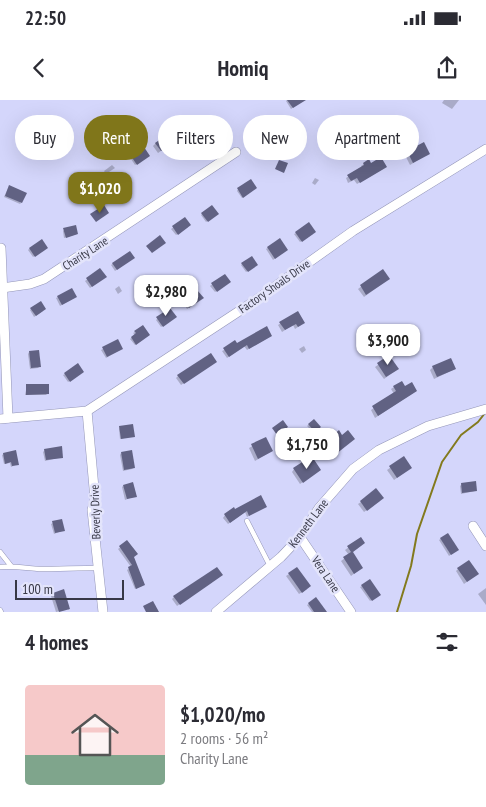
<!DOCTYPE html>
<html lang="en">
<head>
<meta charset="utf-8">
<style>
	:root { --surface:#fff; --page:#f7f7f7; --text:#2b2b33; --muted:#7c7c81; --accent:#80761a }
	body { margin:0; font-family:"PT Sans Narrow",sans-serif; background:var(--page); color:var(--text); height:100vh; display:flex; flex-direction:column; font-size:19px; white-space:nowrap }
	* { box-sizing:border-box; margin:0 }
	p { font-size:16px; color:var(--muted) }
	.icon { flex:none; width:28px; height:28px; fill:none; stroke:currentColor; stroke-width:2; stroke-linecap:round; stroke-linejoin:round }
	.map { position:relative; height:512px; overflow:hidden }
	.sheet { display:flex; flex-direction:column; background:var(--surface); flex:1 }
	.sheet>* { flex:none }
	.hud { position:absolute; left:15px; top:15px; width:456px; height:45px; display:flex; gap:10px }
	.scale { position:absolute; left:15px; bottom:12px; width:109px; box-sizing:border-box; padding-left:5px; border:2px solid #373846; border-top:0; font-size:14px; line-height:18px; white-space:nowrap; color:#373846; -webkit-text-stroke:4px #e3e4fb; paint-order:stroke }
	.price { position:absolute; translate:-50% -42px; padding:0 11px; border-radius:10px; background:#fff; color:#222; font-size:16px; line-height:32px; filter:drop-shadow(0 1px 2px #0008) }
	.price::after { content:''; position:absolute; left:50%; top:30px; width:15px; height:11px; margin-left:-8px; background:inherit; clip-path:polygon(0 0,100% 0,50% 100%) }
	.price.selected { background:var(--accent); color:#fff }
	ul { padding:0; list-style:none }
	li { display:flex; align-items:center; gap:15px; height:125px; padding:0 25px }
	li span { display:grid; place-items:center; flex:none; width:140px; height:100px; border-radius:5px; color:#555 }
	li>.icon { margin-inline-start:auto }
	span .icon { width:60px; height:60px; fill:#fffc; stroke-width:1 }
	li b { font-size:21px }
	h2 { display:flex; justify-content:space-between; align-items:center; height:60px; padding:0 25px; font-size:21px }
	.pill { padding:0 18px; border-radius:22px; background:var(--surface); box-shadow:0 5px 20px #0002; font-size:18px; line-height:45px }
	.pill.selected { background:var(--accent); color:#fff }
	.status { display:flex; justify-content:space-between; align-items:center; height:35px; padding:0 25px; background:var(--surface); direction:ltr }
	.status svg { height:14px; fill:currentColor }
	header { display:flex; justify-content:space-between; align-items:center; height:65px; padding:0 25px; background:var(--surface); font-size:22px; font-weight:800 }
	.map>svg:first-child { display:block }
	.shadow { fill:#0003 }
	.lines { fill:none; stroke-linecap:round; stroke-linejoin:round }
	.stream { stroke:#837a1d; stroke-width:2 }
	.building { fill:#616283 }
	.lane-casing { stroke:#9395b7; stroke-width:5.5 }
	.street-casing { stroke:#9395b7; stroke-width:10 }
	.lane { stroke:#fff; stroke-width:4.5 }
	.street { stroke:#fff; stroke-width:9 }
	.labels { text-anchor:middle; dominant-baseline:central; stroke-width:5; stroke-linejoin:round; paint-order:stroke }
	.street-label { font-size:12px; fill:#373846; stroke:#e3e4fb }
</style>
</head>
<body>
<div class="status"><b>22:50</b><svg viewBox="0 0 49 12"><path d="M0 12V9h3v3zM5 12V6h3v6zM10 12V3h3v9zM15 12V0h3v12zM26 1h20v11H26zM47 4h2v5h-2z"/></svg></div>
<header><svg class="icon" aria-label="back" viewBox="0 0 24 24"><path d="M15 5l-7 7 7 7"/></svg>Homiq<svg class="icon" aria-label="share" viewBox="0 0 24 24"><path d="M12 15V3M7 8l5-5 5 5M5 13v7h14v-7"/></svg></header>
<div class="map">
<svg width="486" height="512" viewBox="0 0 486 512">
	<rect width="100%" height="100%" fill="#d4d6fb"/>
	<g class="shadow">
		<polygon points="287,0 297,0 298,4 291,9 286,1"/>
		<polygon points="444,0 459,0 452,9 442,3"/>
		<polygon points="200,22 205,28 194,37 189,31"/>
		<polygon points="177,40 158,53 153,46 156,43"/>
		<polygon points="423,44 428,54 410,65 405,55"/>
		<polygon points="132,57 147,57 135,65 131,59"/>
		<polygon points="364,64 383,69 357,84 354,80 348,83 346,78 362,68 361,66"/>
		<polygon points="112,65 115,68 106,74 104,71"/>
		<polygon points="315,78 319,80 315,85 312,83"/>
		<polygon points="8,88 21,103 20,104 4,97"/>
		<polygon points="238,89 254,89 242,98 237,91"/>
		<polygon points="202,114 216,115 206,122 201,115"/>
		<polygon points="185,119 188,127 176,135 171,129"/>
		<polygon points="64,130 77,134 64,138 63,131"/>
		<polygon points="296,133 313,134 300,142 294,134"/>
		<polygon points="279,140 285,151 273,160 266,149"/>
		<polygon points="29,149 45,149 33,157 28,150"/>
		<polygon points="129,152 132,159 115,171 111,165"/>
		<polygon points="242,164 255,166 246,172 241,165"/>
		<polygon points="100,170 104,178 90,188 85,181"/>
		<polygon points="382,171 386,181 364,197 358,189"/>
		<polygon points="224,175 228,183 215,192 210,186"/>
		<polygon points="119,186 122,191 118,194 115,189"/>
		<polygon points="58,197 74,198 60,206 56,198"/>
		<polygon points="201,199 187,209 183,202 184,200"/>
		<polygon points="31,209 43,211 34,217 30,210"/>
		<polygon points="170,209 174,218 161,227 156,220"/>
		<polygon points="297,212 301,225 295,229 293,225 282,232 278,225"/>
		<polygon points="135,232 147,236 135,245 130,239 135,235 133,233"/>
		<polygon points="271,236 247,250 244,246 227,258 222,251 237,244"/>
		<polygon points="117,241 120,250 106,258 101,250"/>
		<polygon points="304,246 306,250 302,253 299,249"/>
		<polygon points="29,252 40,266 38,268 30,269 28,254"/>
		<polygon points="389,257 395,271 384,279 375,267"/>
		<polygon points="213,264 181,285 176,278 178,276"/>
		<polygon points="433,267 455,269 434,279 430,270"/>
		<polygon points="81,273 68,282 63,275 65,274"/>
		<polygon points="27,285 47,294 46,295 25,295"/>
		<polygon points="394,287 416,291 375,318 371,310 394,294 391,289"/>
		<polygon points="314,320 319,327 313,332 307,326"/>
		<polygon points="120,327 133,336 120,339 119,329"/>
		<polygon points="342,336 350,342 333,355 328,348 332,344 330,340 332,337"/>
		<polygon points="266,338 272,351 255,361 249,348"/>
		<polygon points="45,350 62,357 45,361 43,352"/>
		<polygon points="121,353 133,368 132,369 123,371 120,355"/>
		<polygon points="4,354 17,364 11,367 10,363 4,364 2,355"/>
		<polygon points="404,358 408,370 394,380 387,370"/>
		<polygon points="294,369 317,372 300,384 292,372"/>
		<polygon points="462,384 475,391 461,394 460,386"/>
		<polygon points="123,386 135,396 125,400 122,387"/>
		<polygon points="380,401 364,412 358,404 361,402"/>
		<polygon points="265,406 247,417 245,412 228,424 223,418 225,415"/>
		<polygon points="53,423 64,430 54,434 51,424"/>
		<polygon points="448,434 456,451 449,456 439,440"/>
		<polygon points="361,438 351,452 359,470 351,476 341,461 349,455 345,450"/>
		<polygon points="127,442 142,486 135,489 127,470 131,467 118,449"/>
		<polygon points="458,469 475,476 464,484 456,471"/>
		<polygon points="289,474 307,489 299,494 286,476"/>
		<polygon points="219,477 177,506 172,499 174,497"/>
		<polygon points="362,486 378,496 370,501 360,487"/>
		<polygon points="486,488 486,505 478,494"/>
		<polygon points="54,494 69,509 68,510 68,509 56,512 51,496"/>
		<polygon points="316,499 325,512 312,512 307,505"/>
	</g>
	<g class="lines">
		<polyline class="stream" points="397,512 411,466 417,434 442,362 461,335 478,322 485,313"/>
	</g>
	<g class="building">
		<polygon points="287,0 306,0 293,8"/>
		<polygon points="201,20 207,28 196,37 190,28"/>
		<polygon points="175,29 181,38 161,51 155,43"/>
		<polygon points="424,42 430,54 413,63 407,51"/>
		<polygon points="144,47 150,56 137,65 131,56"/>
		<polygon points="381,57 387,67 360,83 357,78 351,81 347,75 364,65 363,63 369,59 371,63"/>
		<polygon points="279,60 288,63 284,73 275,69"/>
		<polygon points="251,79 257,88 243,98 237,88"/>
		<polygon points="9,85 27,93 22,103 5,96"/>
		<polygon points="104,105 109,113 96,122 90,114"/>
		<polygon points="212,105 219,114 208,122 201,113"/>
		<polygon points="185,117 191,125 178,135 172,126"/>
		<polygon points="309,122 316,132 302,142 295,132"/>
		<polygon points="76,125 78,134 66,138 63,128"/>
		<polygon points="160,135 166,143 152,153 146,146"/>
		<polygon points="280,138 288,150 275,159 267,147"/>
		<polygon points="42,139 48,148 35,157 29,148"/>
		<polygon points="130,151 135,158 117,170 112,163"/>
		<polygon points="252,156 258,165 248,172 241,163"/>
		<polygon points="100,168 107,177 92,187 86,178"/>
		<polygon points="383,169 390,179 366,195 360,185"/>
		<polygon points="225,174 231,182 217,192 211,183"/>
		<polygon points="72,188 77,197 62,205 57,196"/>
		<polygon points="197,190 204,198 189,208 183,199"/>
		<polygon points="41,201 46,209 36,216 30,208"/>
		<polygon points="170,208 177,217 163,227 156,217"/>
		<polygon points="298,211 305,223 298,227 296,224 285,230 279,222"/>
		<polygon points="143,225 150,235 136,245 131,237 136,233 134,231"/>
		<polygon points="267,226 272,236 249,249 247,245 229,257 223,248 235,240 237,243"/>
		<polygon points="118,239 123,249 107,257 102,247"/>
		<polygon points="39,250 41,267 31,268 29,251"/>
		<polygon points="211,253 217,262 184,284 177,275"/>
		<polygon points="389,255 399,269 386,277 377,263"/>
		<polygon points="451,258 456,269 437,277 432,266"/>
		<polygon points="78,263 84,272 70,282 64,273"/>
		<polygon points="402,281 405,286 412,282 417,291 378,316 372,306 396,291 393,286"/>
		<polygon points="26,284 49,284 49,294 26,295"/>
		<polygon points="314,319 321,327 315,332 308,324"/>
		<polygon points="283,320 288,327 277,335 272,328"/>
		<polygon points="133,324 135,337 121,339 119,326"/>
		<polygon points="339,330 342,335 348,330 355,339 336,354 329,345 334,340 331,337"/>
		<polygon points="266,337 273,351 258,359 251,344"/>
		<polygon points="62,346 63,358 46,360 44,349"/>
		<polygon points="16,350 19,365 12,366 11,362 5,364 3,353"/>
		<polygon points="132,350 135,368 124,370 121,352"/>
		<polygon points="404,356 412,368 397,378 389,366"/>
		<polygon points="313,358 321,370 303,383 293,368 307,359 309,362"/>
		<polygon points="476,381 477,391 462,393 461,383"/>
		<polygon points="133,382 137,397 127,399 123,385"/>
		<polygon points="376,388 384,398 367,411 360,401"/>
		<polygon points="261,395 267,407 249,416 247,411 230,423 224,414 234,407 235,409"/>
		<polygon points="62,419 65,431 55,433 52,421"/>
		<polygon points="448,433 459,450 451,455 440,438"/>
		<polygon points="361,437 365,443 353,452 363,468 354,474 343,457 351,452 347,446"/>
		<polygon points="127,440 138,454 134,457 145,485 136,489 128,467 132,465 119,446"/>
		<polygon points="469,460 479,474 467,482 457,468"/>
		<polygon points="217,467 223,475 180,505 173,496"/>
		<polygon points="297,467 311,486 302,493 288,473"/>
		<polygon points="370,479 381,495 372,501 361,485"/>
		<polygon points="64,489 70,509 59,512 53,493"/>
		<polygon points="316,497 327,512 314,512 308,503"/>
		<polygon points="153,501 159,512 146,512 143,506"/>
	</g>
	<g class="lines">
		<defs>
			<g id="lane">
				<polyline points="247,421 270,466"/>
				<polyline points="0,452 11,466"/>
				<path d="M 0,467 C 13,466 26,468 39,469 C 59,469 78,468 98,468"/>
				<polyline points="0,510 1,512"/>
			</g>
			<g id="street">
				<polyline points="1,148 8,318"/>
				<polyline points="2,188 30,184 44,179 236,52"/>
				<polyline points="87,311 95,399 92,410 103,512"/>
				<polyline points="0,319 87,311 253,202 353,131 486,49"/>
				<polyline points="473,426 486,446"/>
				<polyline points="300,437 351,512"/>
				<polyline points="216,512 281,457 300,437 319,408 353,369 379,350 428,326 486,309"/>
			</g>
		</defs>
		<use href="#lane" class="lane-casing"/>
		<use href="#street" class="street-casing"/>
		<use href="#lane" class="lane"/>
		<use href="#street" class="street"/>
	</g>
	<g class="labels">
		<g class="street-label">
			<text transform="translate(85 153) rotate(-33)">Charity Lane</text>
			<text transform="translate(274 186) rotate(-35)">Factory Shoals Drive</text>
			<text transform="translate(95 412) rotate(-92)">Beverly Drive</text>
			<text transform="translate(308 423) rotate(-53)">Kenneth Lane</text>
			<text transform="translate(326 474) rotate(56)">Vera Lane</text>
		</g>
	</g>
</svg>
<div class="scale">100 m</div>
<b class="price selected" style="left:100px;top:114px">$1,020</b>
<b class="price" style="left:166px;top:217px">$2,980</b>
<b class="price" style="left:388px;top:266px">$3,900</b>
<b class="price" style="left:307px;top:370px">$1,750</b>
<div class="hud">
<a class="pill">Buy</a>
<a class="pill selected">Rent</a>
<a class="pill">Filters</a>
<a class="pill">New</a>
<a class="pill">Apartment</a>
</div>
</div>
<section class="sheet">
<h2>4 homes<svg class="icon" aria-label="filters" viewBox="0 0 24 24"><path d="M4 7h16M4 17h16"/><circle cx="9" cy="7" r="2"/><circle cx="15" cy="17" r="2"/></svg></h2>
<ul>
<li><span style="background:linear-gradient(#f6c9c9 70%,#7fa58c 0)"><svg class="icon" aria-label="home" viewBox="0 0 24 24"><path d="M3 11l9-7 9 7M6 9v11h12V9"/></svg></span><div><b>$1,020/mo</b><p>2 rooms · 56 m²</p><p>Charity Lane</p></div></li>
</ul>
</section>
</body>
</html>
